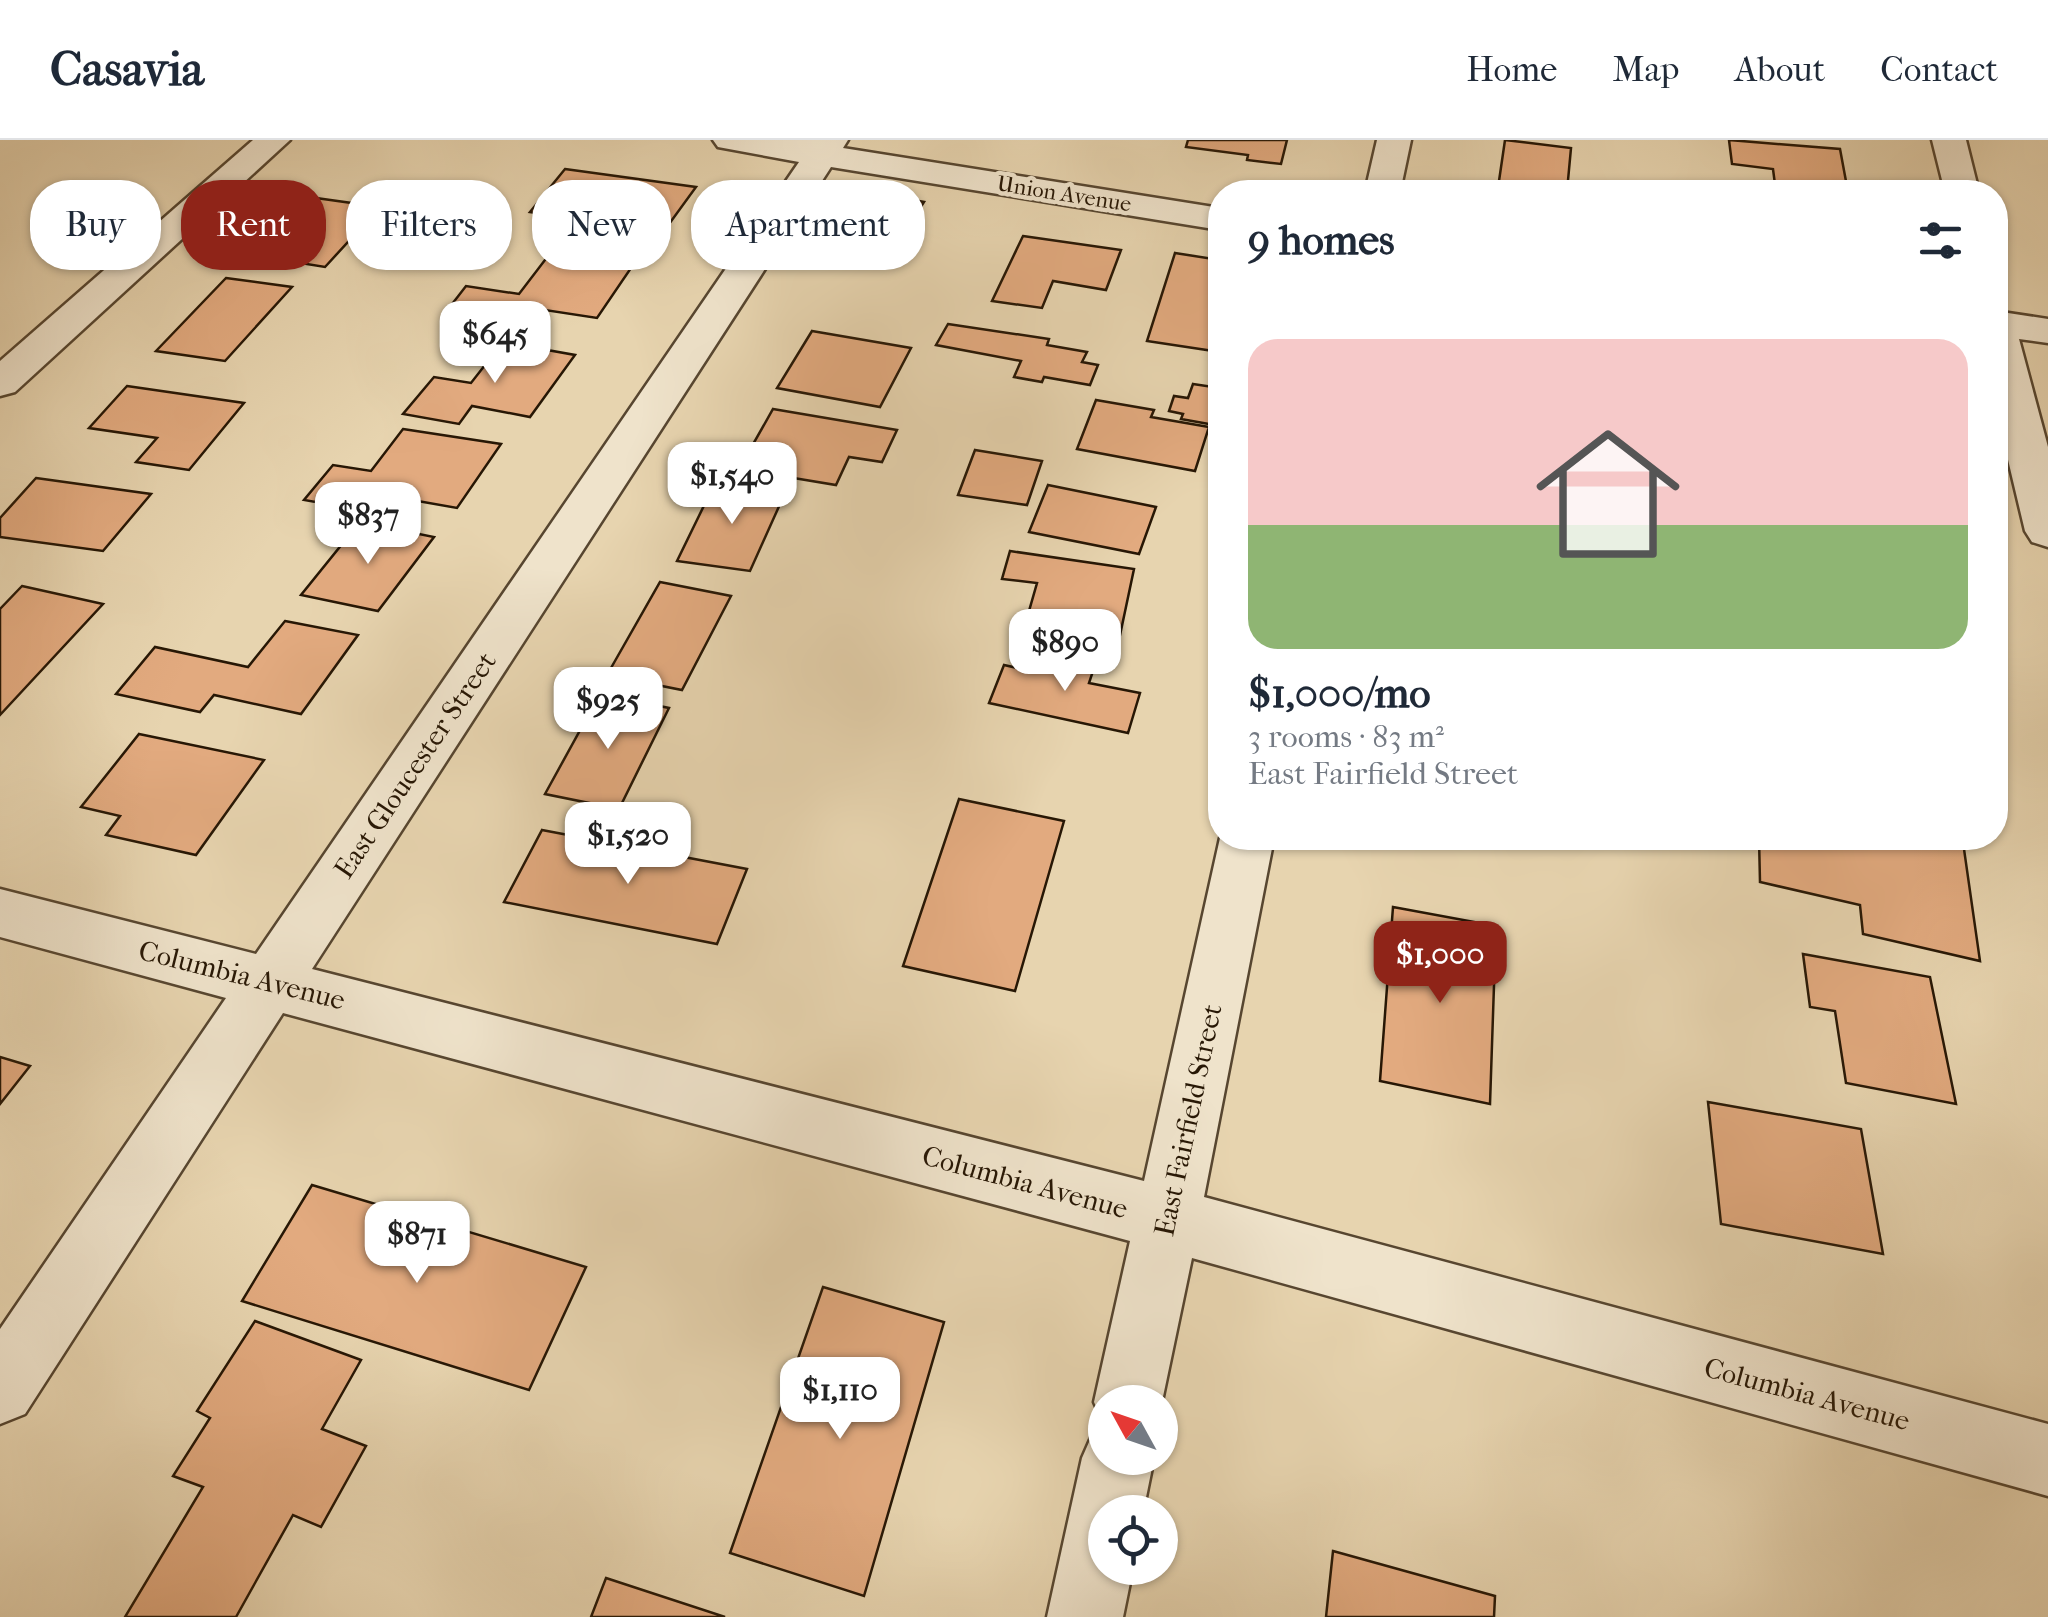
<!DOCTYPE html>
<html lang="en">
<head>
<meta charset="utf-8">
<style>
	:root { --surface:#fff; --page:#f6f6f7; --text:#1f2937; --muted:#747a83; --line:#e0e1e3; --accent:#8f2418 }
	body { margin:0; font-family:"IM FELL French Canon",serif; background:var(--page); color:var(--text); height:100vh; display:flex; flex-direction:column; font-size:38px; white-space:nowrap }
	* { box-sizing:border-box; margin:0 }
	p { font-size:32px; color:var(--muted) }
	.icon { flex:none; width:55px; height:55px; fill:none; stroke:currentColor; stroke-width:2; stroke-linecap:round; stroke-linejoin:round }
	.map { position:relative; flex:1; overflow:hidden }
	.side { position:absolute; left:1208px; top:40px; width:800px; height:670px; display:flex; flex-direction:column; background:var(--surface); border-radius:40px; box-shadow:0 2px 8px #0004 }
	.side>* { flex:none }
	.top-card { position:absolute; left:30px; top:40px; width:950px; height:90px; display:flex; gap:20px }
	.needle { width:65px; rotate:310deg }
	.controls { position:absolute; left:1088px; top:1245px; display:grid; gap:20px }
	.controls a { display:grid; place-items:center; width:90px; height:90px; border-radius:50%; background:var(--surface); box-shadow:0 2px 8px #0004; font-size:50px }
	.price { position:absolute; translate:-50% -85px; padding:0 22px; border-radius:20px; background:#fff; color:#222; font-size:32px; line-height:65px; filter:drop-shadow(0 2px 5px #0008) }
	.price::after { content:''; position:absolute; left:50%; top:60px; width:30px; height:22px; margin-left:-15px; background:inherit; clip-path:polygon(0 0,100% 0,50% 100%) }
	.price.current { background:var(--accent); color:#fff }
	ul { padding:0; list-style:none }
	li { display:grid; align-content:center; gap:20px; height:530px; padding:0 40px }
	li span { display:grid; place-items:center; height:310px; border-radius:30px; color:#555 }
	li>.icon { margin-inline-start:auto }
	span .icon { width:180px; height:180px; fill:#fffc; stroke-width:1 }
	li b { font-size:42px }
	h2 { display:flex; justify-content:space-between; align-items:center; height:120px; padding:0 40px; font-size:42px }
	.chip { padding:0 35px; border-radius:40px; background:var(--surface); box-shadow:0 2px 8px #0004; font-size:35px; line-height:90px }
	.chip.current { background:var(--accent); color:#fff }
	header { display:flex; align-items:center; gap:60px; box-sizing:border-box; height:140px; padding:0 50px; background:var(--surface); border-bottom:2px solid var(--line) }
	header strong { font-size:48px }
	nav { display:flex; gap:55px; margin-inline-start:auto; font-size:35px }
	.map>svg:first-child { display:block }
	.building { fill:#e2aa7f; stroke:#271705; stroke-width:2.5 }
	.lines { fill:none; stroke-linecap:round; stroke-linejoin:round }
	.minor-casing { stroke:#574630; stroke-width:5 }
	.minor { fill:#efe3cb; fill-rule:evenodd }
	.labels { text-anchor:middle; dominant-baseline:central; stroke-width:9; stroke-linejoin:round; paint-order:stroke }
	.far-street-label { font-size:22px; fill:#271705; stroke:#efe3cb }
	.street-label { font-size:28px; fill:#271705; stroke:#efe3cb }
</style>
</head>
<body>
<header>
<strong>Casavia</strong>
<nav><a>Home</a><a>Map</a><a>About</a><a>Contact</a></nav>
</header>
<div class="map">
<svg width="2048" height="1477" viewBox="0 0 2048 1477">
	<rect width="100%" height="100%" fill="#e7d4af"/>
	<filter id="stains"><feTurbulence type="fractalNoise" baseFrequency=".002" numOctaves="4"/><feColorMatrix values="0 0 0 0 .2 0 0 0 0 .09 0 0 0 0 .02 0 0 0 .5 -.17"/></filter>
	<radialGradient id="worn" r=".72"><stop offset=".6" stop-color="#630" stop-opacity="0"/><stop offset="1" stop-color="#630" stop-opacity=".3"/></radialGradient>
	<g class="building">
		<polygon points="1188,0 1287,0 1281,24 1247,20 1248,15 1186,7"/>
		<polygon points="1505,0 1571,8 1567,51 1499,41"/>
		<polygon points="1729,0 1840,9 1848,52 1776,52 1773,29 1732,24"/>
		<polygon points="565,29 696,47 664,91 530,72"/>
		<polygon points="885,55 924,62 892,113 851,106"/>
		<polygon points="309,57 380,67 325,127 251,115"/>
		<polygon points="1023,96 1121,110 1106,150 1053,141 1042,168 992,161"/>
		<polygon points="1175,113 1220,120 1220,212 1147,201"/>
		<polygon points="548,116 631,128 597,178 519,166 511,177 449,168 466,146 519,154"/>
		<polygon points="226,138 292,147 225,221 156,211"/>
		<polygon points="948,184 1049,199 1047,205 1087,212 1082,222 1098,225 1090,245 1044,237 1042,242 1014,237 1021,221 936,205"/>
		<polygon points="812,191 911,208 880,267 777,248"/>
		<polygon points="503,202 575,215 530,277 472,266 459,284 403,274 434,237 471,243"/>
		<polygon points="1193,244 1220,248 1220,286 1181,279 1183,274 1169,271 1174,256 1188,258"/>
		<polygon points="127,246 244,263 189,330 136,322 157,298 89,288"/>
		<polygon points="1096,260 1154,270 1151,277 1209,287 1195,331 1077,309"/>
		<polygon points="773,269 897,290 882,322 849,317 836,345 739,329"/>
		<polygon points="403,289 501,304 457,368 372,353 361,370 304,360 333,325 371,331"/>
		<polygon points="975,310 1042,321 1027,365 958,355"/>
		<polygon points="36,338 151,354 103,411 0,397 0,378"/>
		<polygon points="715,343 785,353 750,431 677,421"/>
		<polygon points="1048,345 1156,367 1139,414 1029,392"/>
		<polygon points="360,382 434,397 378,471 301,455"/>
		<polygon points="1010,411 1134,429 1116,514 1021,499 1037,443 1002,439"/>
		<polygon points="660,442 731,456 682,550 607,535"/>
		<polygon points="22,446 103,464 0,575 0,469"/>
		<polygon points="285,481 358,495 301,574 214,555 200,572 116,554 155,507 248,527"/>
		<polygon points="1038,513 1095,525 1089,543 1140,553 1128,593 989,563 1004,525 1031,531"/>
		<polygon points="600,554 669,568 619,669 545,654"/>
		<polygon points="139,594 264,620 196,715 106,695 120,676 81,667"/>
		<polygon points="959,659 1064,681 1015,851 903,826"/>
		<polygon points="542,690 747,729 717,804 504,762"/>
		<polygon points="1759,698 1910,698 1964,709 1980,821 1863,794 1860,765 1760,742"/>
		<polygon points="1393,767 1496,786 1490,964 1380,941"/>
		<polygon points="1803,814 1930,837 1956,964 1846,943 1835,871 1810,867"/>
		<polygon points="0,917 30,926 0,964"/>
		<polygon points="1708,962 1861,989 1883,1114 1721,1084"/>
		<polygon points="312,1045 586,1127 529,1250 242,1161"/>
		<polygon points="823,1147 944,1182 864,1456 730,1413"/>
		<polygon points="255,1181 361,1220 322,1289 366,1306 321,1387 293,1375 236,1477 125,1477 203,1347 173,1336 210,1278 197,1271"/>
		<polygon points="1333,1411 1495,1456 1494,1477 1326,1477"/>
		<polygon points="606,1438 725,1477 591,1477"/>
	</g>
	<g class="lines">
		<defs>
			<g id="minor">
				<polygon points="253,0 290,0 15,252 0,256 0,221"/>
				<polygon points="713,0 848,0 843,8 1220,68 1220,90 831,27 312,829 1144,1041 1220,698 1274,698 1204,1057 2048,1284 2048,1356 1192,1118 1160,1271 1160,1262 1105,1262 1105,1287 1094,1262 1130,1101 283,873 25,1274 0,1284 0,1189 226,858 0,797 0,749 256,814 799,22 718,7"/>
				<polygon points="1377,0 1411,0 1400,52 1365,52"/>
				<polygon points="1932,0 1966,0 1979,52 1945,52"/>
				<polygon points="1995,171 2048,179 2048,203 2019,199 2048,307 2048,407 2032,402 2025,391 1995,265"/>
				<polygon points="1105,1288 1105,1318 1154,1318 1143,1372 1105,1372 1105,1428 1133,1428 1123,1477 1047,1477 1082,1318 1093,1293"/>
			</g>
		</defs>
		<use href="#minor" class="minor-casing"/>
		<use href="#minor" class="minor"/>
	</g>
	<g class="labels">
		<g class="far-street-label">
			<text transform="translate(1064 54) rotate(9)">Union Avenue</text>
		</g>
		<g class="street-label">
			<text transform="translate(415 625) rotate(-56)">East Gloucester Street</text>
			<text transform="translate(242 835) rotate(14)">Columbia Avenue</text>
			<text transform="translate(1188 980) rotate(-78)">East Fairfield Street</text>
			<text transform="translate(1025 1042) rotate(15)">Columbia Avenue</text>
			<text transform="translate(1807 1254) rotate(15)">Columbia Avenue</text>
		</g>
	</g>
	<rect width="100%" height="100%" filter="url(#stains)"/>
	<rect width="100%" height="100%" fill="url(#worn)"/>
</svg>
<div class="controls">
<a><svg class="needle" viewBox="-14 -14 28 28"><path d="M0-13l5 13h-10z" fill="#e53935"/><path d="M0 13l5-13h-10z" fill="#747a83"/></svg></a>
<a><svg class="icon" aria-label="locate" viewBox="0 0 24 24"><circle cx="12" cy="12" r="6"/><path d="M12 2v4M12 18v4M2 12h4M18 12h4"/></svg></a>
</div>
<b class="price" style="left:495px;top:246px">$645</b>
<b class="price" style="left:732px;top:387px">$1,540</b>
<b class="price" style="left:368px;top:427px">$837</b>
<b class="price" style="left:1065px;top:554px">$890</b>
<b class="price" style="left:608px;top:612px">$925</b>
<b class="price" style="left:628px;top:747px">$1,520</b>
<b class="price current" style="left:1440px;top:866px">$1,000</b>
<b class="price" style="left:417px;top:1146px">$871</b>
<b class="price" style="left:840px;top:1302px">$1,110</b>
<div class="top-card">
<a class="chip">Buy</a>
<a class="chip current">Rent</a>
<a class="chip">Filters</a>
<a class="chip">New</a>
<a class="chip">Apartment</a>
</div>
<section class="side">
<h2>9 homes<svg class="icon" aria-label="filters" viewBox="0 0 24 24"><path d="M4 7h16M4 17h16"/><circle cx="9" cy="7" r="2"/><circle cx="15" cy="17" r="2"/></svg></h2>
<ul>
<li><span style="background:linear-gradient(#f6c9c9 60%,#8fb573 0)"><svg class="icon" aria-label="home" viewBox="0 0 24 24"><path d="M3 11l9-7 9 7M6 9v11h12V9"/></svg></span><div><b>$1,000/mo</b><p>3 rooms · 83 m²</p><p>East Fairfield Street</p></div></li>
</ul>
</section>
</div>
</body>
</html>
